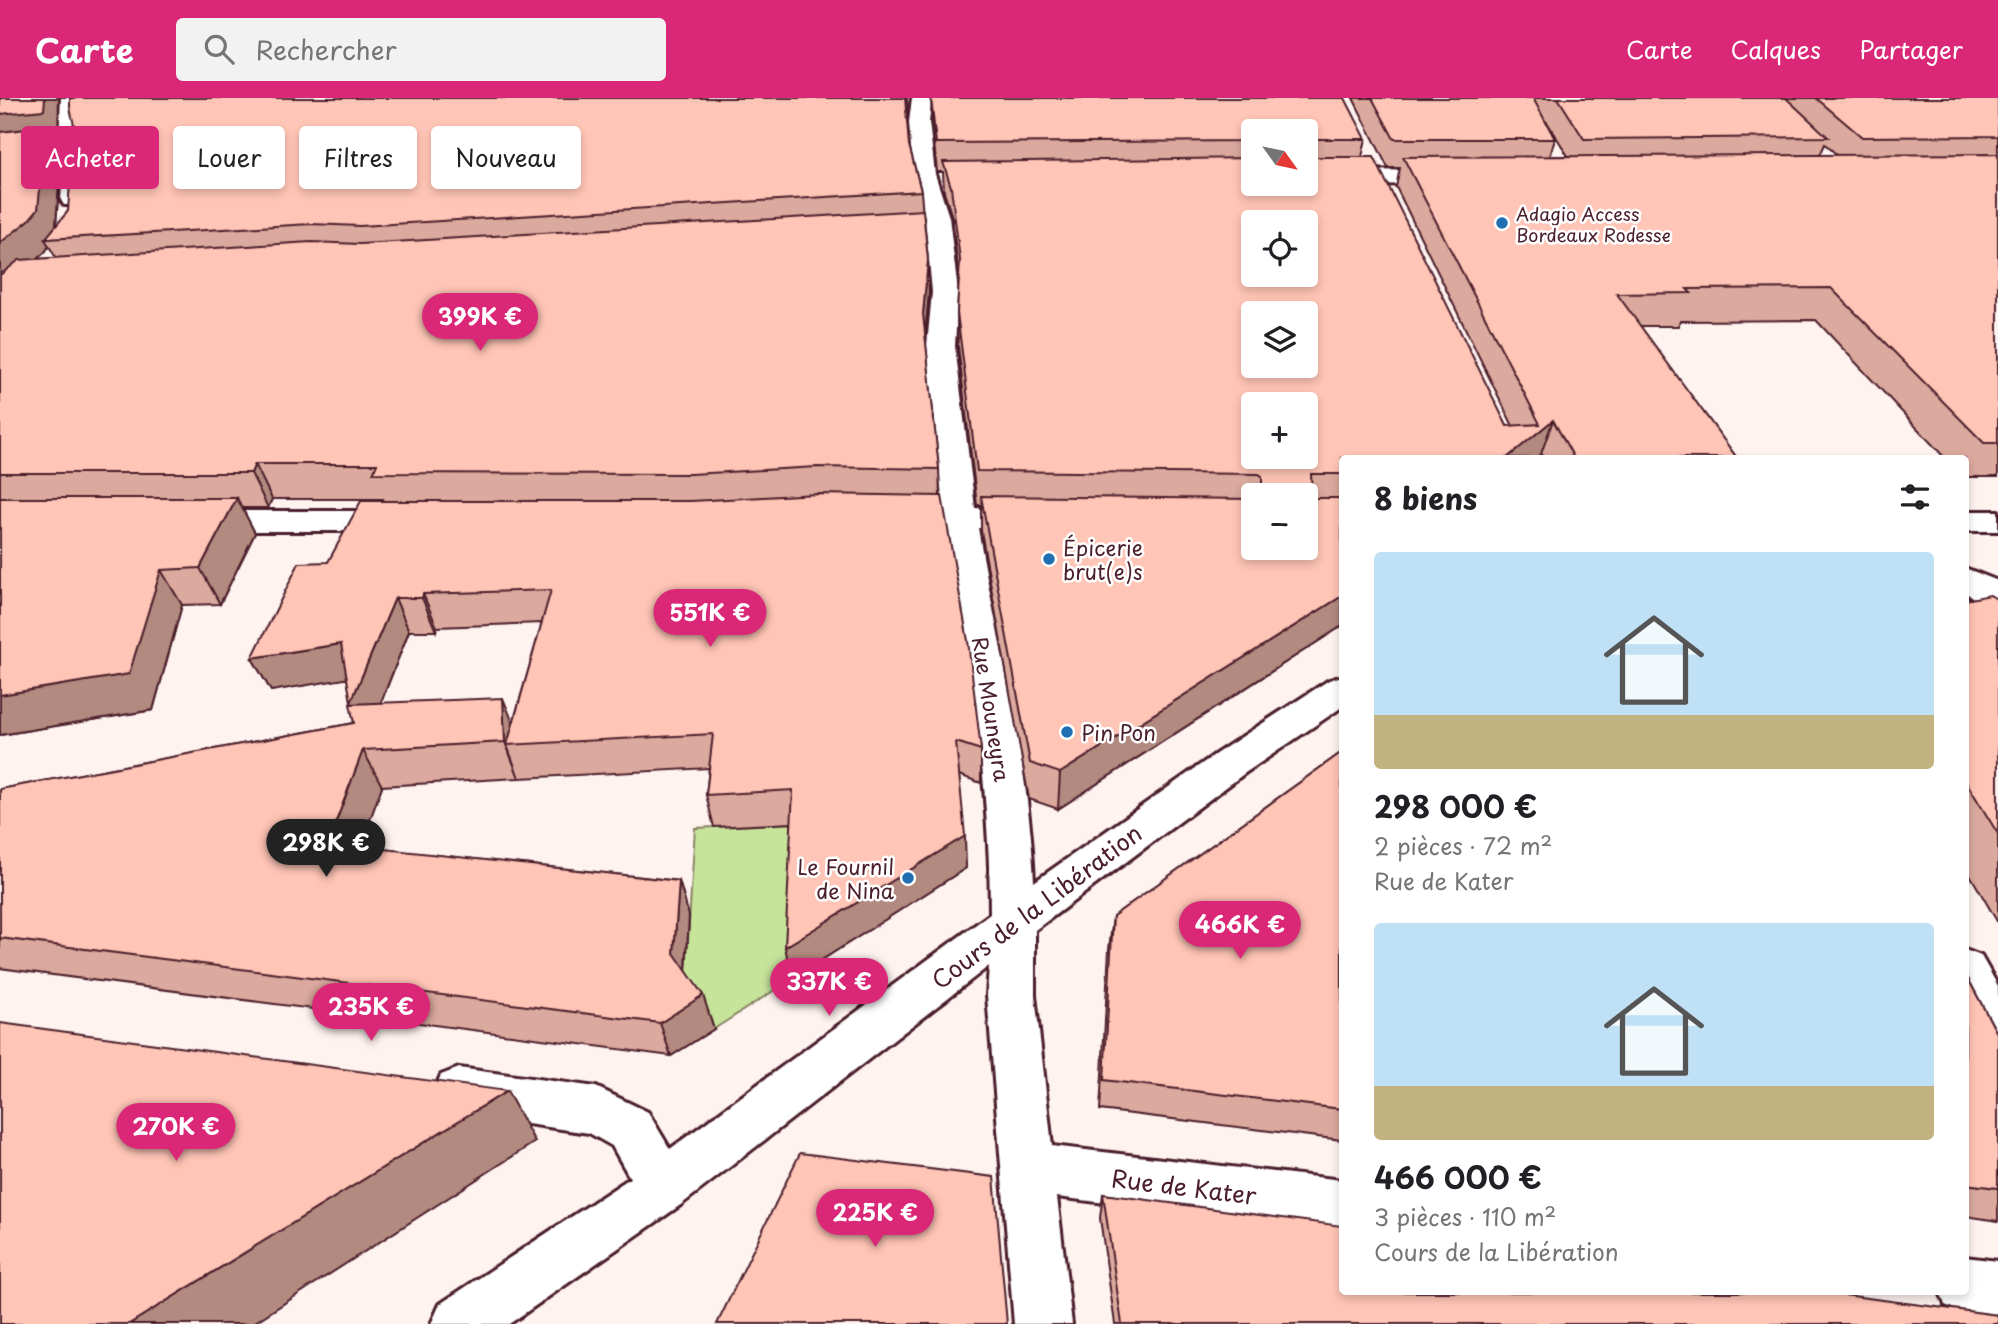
<!DOCTYPE html>
<html lang="fr">
<head>
<meta charset="utf-8">
<style>
	:root { --surface:#fff; --page:#f2f2f2; --text:#202124; --muted:#757577; --accent:#db2777 }
	body { margin:0; font-family:"Playpen Sans",sans-serif; background:var(--page); color:var(--text); height:100vh; display:flex; flex-direction:column; font-size:26px; white-space:nowrap }
	* { box-sizing:border-box; margin:0 }
	p { font-size:23px; color:var(--muted) }
	.icon { flex:none; width:38px; height:38px; fill:none; stroke:currentColor; stroke-width:2; stroke-linecap:round; stroke-linejoin:round }
	.map { position:relative; flex:1; overflow:hidden }
	.details { position:absolute; left:1339px; top:357px; width:630px; height:840px; display:flex; flex-direction:column; background:var(--surface); border-radius:7px; box-shadow:0 4px 10px #0003 }
	.details>* { flex:none }
	.banner { position:absolute; left:21px; top:28px; width:665px; height:63px; display:flex; gap:14px }
	.needle { width:46px; rotate:123deg }
	.tools { position:absolute; left:1241px; top:21px; display:grid; gap:14px }
	.tools a { display:grid; place-items:center; width:77px; height:77px; border-radius:7px; background:var(--surface); box-shadow:0 4px 10px #0003; font-size:35px }
	.price { position:absolute; translate:-50% -60px; padding:0 16px; border-radius:24px; background:var(--accent); color:#fff; font-size:23px; line-height:46px; filter:drop-shadow(0 2px 4px #0008) }
	.price::after { content:''; position:absolute; left:50%; top:42px; width:21px; height:16px; margin-left:-10px; background:inherit; clip-path:polygon(0 0,100% 0,50% 100%) }
	.price.selected { background:#222; color:#fff }
	ul { padding:0; list-style:none }
	li { display:grid; align-content:center; gap:14px; height:371px; padding:0 35px }
	li span { display:grid; place-items:center; height:217px; border-radius:7px; color:#555 }
	li>.icon { margin-inline-start:auto }
	span .icon { width:126px; height:126px; fill:#fffc; stroke-width:1 }
	li b { font-size:30px }
	h2 { display:flex; justify-content:space-between; align-items:center; height:84px; padding:0 35px; font-size:30px }
	.tag { padding:0 24px; border-radius:7px; background:var(--surface); box-shadow:0 4px 10px #0003; font-size:24px; line-height:63px }
	.tag.selected { background:var(--accent); color:#fff }
	header { display:flex; align-items:center; gap:42px; box-sizing:border-box; height:98px; padding:0 35px; background:var(--accent); color:#fff }
	header strong { font-size:33px }
	nav { display:flex; gap:38px; margin-inline-start:auto; font-size:24px }
	.search { width:490px; height:63px; background:var(--page); display:flex; align-items:center; gap:18px; box-sizing:border-box; padding:0 24px; border-radius:7px; color:var(--muted); font-size:26px }
	.map>svg:first-child { display:block }
	.green { fill:#c7e49b; stroke:#888263; stroke-width:2 }
	.lines { fill:none; stroke-linecap:round; stroke-linejoin:round }
	.minor-casing { stroke:#4a1f2b; stroke-width:6 }
	.minor { fill:#fff; fill-rule:evenodd }
	.wall { fill:#dba99d; stroke:#4a1f2b; stroke-width:2; fill-rule:evenodd }
	.shaded-wall { fill:#b28a7f; stroke:#4a1f2b; stroke-width:2 }
	.building { fill:#ffc5b6; stroke:#4a1f2b; stroke-width:2; fill-rule:evenodd }
	.poi-dot { fill:#1f6fb2; stroke:#fff; stroke-width:2.5 }
	.labels { text-anchor:middle; dominant-baseline:central; stroke-width:5; stroke-linejoin:round; paint-order:stroke }
	.far-poi-label { font-size:18px; fill:#4a1f2b; stroke:#fff; text-anchor:start }
	.poi-label { font-size:21px; fill:#4a1f2b; stroke:#fff; text-anchor:start }
	.street-label { font-size:21px; fill:#4a1f2b; stroke:#fff }
	.near-street-label { font-size:24px; fill:#4a1f2b; stroke:#fff }
</style>
</head>
<body>
<header>
<strong>Carte</strong>
<div class="search"><svg class="icon" aria-label="search" viewBox="0 0 24 24"><circle cx="10" cy="10" r="6"/><path d="M15 15l6 6"/></svg>Rechercher</div>
<nav><a>Carte</a><a>Calques</a><a>Partager</a></nav>
</header>
<div class="map">
<svg width="1998" height="1226" viewBox="0 0 1998 1226">
	<rect width="100%" height="100%" fill="#fff3f0"/>
	<filter id="ink" filterUnits="userSpaceOnUse"><feTurbulence type="fractalNoise" baseFrequency=".0143" numOctaves="2"/><feDisplacementMap in="SourceGraphic" scale="14" xChannelSelector="R" yChannelSelector="G"/><feConvolveMatrix kernelMatrix="1 2 1 2 8 2 1 2 1" color-interpolation-filters="sRGB"/></filter>
	<g filter="url(#ink)">
		<polygon class="green" points="798,725 792,881 714,931 685,889 695,730"/>
		<g class="lines">
			<defs>
				<g id="minor">
					<polygon points="61,0 81,0 81,38 86,55 83,102 80,107 64,107 61,102 64,55 59,38"/>
					<path d="M 912,0 L 932,0 L 929,24 L 935,76 L 949,119 L 958,194 L 955,248 L 975,410 L 1046,415 L 1050,422 L 1046,429 L 1034,432 L 978,430 C 998,548 1029,664 1034,784 L 1217,655 L 1329,582 L 1342,578 L 1342,609 L 1245,675 L 1035,832 L 1035,897 L 1052,1048 L 1342,1082 L 1342,1134 L 1057,1099 L 1072,1226 L 1014,1226 L 987,897 L 989,868 L 682,1106 L 509,1226 L 431,1226 L 440,1206 L 630,1080 L 612,1048 L 589,1035 L 459,1016 L 441,1009 L 434,993 L 441,977 L 459,970 L 596,989 L 648,1014 L 670,1051 L 990,816 C 990,735 982,656 971,576 C 964,527 952,478 945,429 L 882,424 L 878,417 L 882,410 L 894,407 L 943,409 L 927,248 L 932,194 L 925,119 L 913,76 L 909,24 Z"/>
					<polygon points="1450,72 1458,74 1461,79 1458,84 1450,86 1306,87 1302,86 1306,86 1306,73"/>
					<polygon points="198,413 404,413 416,416 420,423 416,430 404,433 198,433 186,430 182,423 186,416"/>
					<rect x="1965" y="413" width="33" height="20"/>
					<polygon points="1965,470 1998,483 1998,512 1986,509 1965,494"/>
					<polygon points="1965,852 1981,858 1998,888 1998,955 1981,949 1965,918"/>
					<polygon points="1965,1159 1998,1163 1998,1219 1965,1215 1945,1207 1940,1194 1965,1194"/>
				</g>
			</defs>
			<use href="#minor" class="minor-casing"/>
			<use href="#minor" class="minor"/>
		</g>
		<g class="wall">
			<path d="M 0,0 L 58,40 L 52,40 L 61,58 L 56,128 L 908,11 L 907,20 L 909,47 L 921,93 L 929,194 L 925,239 L 939,371 L 940,398 L 981,652 L 981,685 L 959,677 L 966,770 L 792,881 L 791,725 L 714,729 L 706,697 L 709,670 L 520,680 L 519,679 L 519,680 L 382,688 L 360,749 L 679,783 L 689,818 L 686,872 L 714,931 L 671,958 L 0,870 L 0,691 L 354,625 L 352,606 L 347,580 L 271,593 L 252,560 L 328,464 L 384,403 L 383,401 L 272,401 L 268,410 L 242,410 L 255,435 L 220,506 L 182,507 L 153,612 L 0,637 ZM 49,148 L 56,160 L 37,161 L 45,154 ZM 542,525 L 513,625 L 381,605 L 409,533 L 436,533 L 437,529 Z"/>
			<path d="M 931,0 L 1366,41 L 1362,59 L 1507,328 L 1513,328 L 1396,89 L 1400,70 L 1388,70 L 1353,0 L 1998,0 L 1998,379 L 1965,379 L 1965,360 L 1945,360 L 1816,222 L 1680,223 L 1678,228 L 1640,228 L 1737,360 L 1543,360 L 1541,356 L 1536,360 L 1342,360 L 1342,528 L 1058,711 L 1029,701 L 981,433 L 981,407 L 977,407 L 958,248 L 957,215 L 959,179 L 952,119 L 944,94 L 943,74 L 937,74 L 932,24 ZM 1546,24 L 1547,24 L 1568,58 L 1550,58 L 1555,41 ZM 1253,33 L 1306,86 L 1253,86 ZM 1825,46 L 1837,57 L 1820,57 ZM 1253,397 L 1306,397 L 1253,450 Z"/>
			<polygon points="1965,502 1998,502 1998,825 1965,768"/>
			<polygon points="1342,654 1342,1042 1100,1012 1109,851 1113,818"/>
			<polygon points="1965,875 1998,937 1998,1123 1965,1118"/>
			<polygon points="1103,1096 1998,1226 1115,1226 1100,1120"/>
		</g>
		<g class="shaded-wall">
			<polygon points="45,0 59,0 58,40 52,40 61,58 55,140 45,141 49,148 45,154 0,192 0,16"/>
			<polygon points="905,0 907,0 908,11 906,24"/>
			<polygon points="928,162 929,194 924,248 923,216"/>
			<polygon points="1553,322 1541,356 1536,360 1507,360"/>
			<polygon points="255,366 272,401 268,410 251,375"/>
			<polygon points="237,400 255,435 220,506 200,470"/>
			<polygon points="161,472 182,507 153,612 0,637 0,597"/>
			<polygon points="423,496 437,529 436,533 422,500"/>
			<polygon points="1342,498 1342,528 1058,711 1060,675"/>
			<polygon points="395,500 409,533 368,637 351,604"/>
			<polygon points="341,546 357,579 271,593 252,560"/>
			<polygon points="503,600 517,635 507,647 519,680 505,644"/>
			<polygon points="363,652 382,688 349,781 328,745"/>
			<polygon points="965,738 966,770 792,881 785,849"/>
			<polygon points="679,783 689,818 685,889 674,855"/>
			<polygon points="703,897 714,931 671,958 660,925"/>
			<polygon points="507,993 535,1044 252,1226 129,1226"/>
		</g>
		<g class="building">
			<polygon points="0,0 45,0 44,12 0,16"/>
			<polygon points="70,0 905,0 909,47 921,93 360,128 311,126 45,141 68,113 74,27 70,10"/>
			<path d="M 931,0 L 1345,0 L 1366,41 L 1311,41 L 1308,44 L 1308,57 L 1311,59 L 1374,59 L 1507,328 L 1540,326 L 1403,59 L 1998,56 L 1998,345 L 1984,345 L 1831,190 L 1687,191 L 1691,195 L 1617,196 L 1737,360 L 1574,360 L 1553,322 L 1507,360 L 1342,360 L 1342,376 L 1311,376 L 1312,400 L 1342,400 L 1342,498 L 1060,675 L 1030,665 L 981,398 L 1253,401 L 1253,450 L 1306,450 L 1306,397 L 1262,397 L 1262,378 L 1259,376 L 977,373 L 957,215 L 960,162 L 951,89 L 943,64 L 1253,60 L 1253,86 L 1306,86 L 1306,33 L 1253,33 L 1253,43 L 936,45 ZM 1253,124 L 1306,124 L 1306,177 L 1253,177 ZM 1253,215 L 1306,215 L 1306,268 L 1253,268 ZM 1253,306 L 1306,306 L 1306,359 L 1253,359 Z"/>
			<polygon points="1372,0 1535,0 1534,2 1555,41 1394,41"/>
			<polygon points="1558,0 1786,0 1828,39 1584,41"/>
			<polygon points="1816,0 1998,0 1998,38 1862,39"/>
			<polygon points="46,29 38,111 28,123 0,145 0,34"/>
			<polygon points="923,112 928,162 923,216 939,371 817,369 691,376 373,375 377,366 255,366 251,375 0,375 0,177 19,162 311,144 360,146"/>
			<polygon points="817,396 942,398 968,543 981,652 956,644 965,738 785,849 793,692 706,697 713,636 507,647 551,492 423,496 422,500 395,500 351,604 341,546 252,560 299,465 328,464 361,403 691,403"/>
			<polygon points="0,400 237,400 200,470 161,472 129,576 0,597"/>
			<polygon points="1990,497 1998,502 1998,736 1965,682 1965,502"/>
			<polygon points="503,600 505,644 363,652 328,745 679,783 674,855 703,897 660,925 0,840 0,691 354,625 350,606"/>
			<polygon points="1342,654 1342,1011 1104,982 1113,818"/>
			<polygon points="1965,875 1998,937 1998,1090 1965,1086"/>
			<polygon points="0,925 507,993 129,1226 0,1226"/>
			<polygon points="800,1055 994,1079 1007,1226 717,1226"/>
			<polygon points="1103,1096 1342,1128 1342,1194 1821,1194 1998,1217 1998,1226 1122,1226"/>
		</g>
	</g>
	<g class="poi-dot">
		<circle cx="1502" cy="125" r="7"/>
		<circle cx="1049" cy="461" r="7"/>
		<circle cx="1067" cy="634" r="7"/>
		<circle cx="908" cy="780" r="7"/>
	</g>
	<g class="labels">
		<g class="far-poi-label">
			<text x="1516" y="115">Adagio Access<tspan x="1516" dy="21">Bordeaux Rodesse</tspan></text>
		</g>
		<g class="poi-label">
			<text x="1063" y="449">Épicerie<tspan x="1063" dy="24">brut(e)s</tspan></text>
			<text x="1081" y="634">Pin Pon</text>
			<text x="894" y="768" text-anchor="end">Le Fournil<tspan x="894" dy="24">de Nina</tspan></text>
		</g>
		<g class="street-label">
			<text transform="translate(992 611) rotate(81)">Rue Mouneyra</text>
		</g>
		<g class="near-street-label">
			<text transform="translate(1036 808) rotate(-37)">Cours de la Libération</text>
			<text transform="translate(1184 1088) rotate(7)">Rue de Kater</text>
		</g>
	</g>
</svg>
<div class="tools">
<a><svg class="needle" viewBox="-14 -14 28 28"><path d="M0-13l5 13h-10z" fill="#e53935"/><path d="M0 13l5-13h-10z" fill="#757577"/></svg></a>
<a><svg class="icon" aria-label="locate" viewBox="0 0 24 24"><circle cx="12" cy="12" r="6"/><path d="M12 2v4M12 18v4M2 12h4M18 12h4"/></svg></a>
<a><svg class="icon" aria-label="layers" viewBox="0 0 24 24"><path d="M12 4l9 5-9 5-9-5zM3 14l9 5 9-5"/></svg></a>
<a>+</a>
<a>−</a>
</div>
<b class="price" style="left:480px;top:255px">399K €</b>
<b class="price" style="left:710px;top:551px">551K €</b>
<b class="price selected" style="left:326px;top:781px">298K €</b>
<b class="price" style="left:1240px;top:863px">466K €</b>
<b class="price" style="left:829px;top:920px">337K €</b>
<b class="price" style="left:371px;top:945px">235K €</b>
<b class="price" style="left:176px;top:1065px">270K €</b>
<b class="price" style="left:875px;top:1151px">225K €</b>
<div class="banner">
<a class="tag selected">Acheter</a>
<a class="tag">Louer</a>
<a class="tag">Filtres</a>
<a class="tag">Nouveau</a>
</div>
<section class="details">
<h2>8 biens<svg class="icon" aria-label="filters" viewBox="0 0 24 24"><path d="M4 7h16M4 17h16"/><circle cx="9" cy="7" r="2"/><circle cx="15" cy="17" r="2"/></svg></h2>
<ul>
<li><span style="background:linear-gradient(#bfe0f5 75%,#c2b280 0)"><svg class="icon" aria-label="home" viewBox="0 0 24 24"><path d="M3 11l9-7 9 7M6 9v11h12V9"/></svg></span><div><b>298 000 €</b><p>2 pièces · 72 m²</p><p>Rue de Kater</p></div></li>
<li><span style="background:linear-gradient(#bfe0f5 75%,#c2b280 0)"><svg class="icon" aria-label="home" viewBox="0 0 24 24"><path d="M3 11l9-7 9 7M6 9v11h12V9"/></svg></span><div><b>466 000 €</b><p>3 pièces · 110 m²</p><p>Cours de la Libération</p></div></li>
</ul>
</section>
</div>
</body>
</html>
